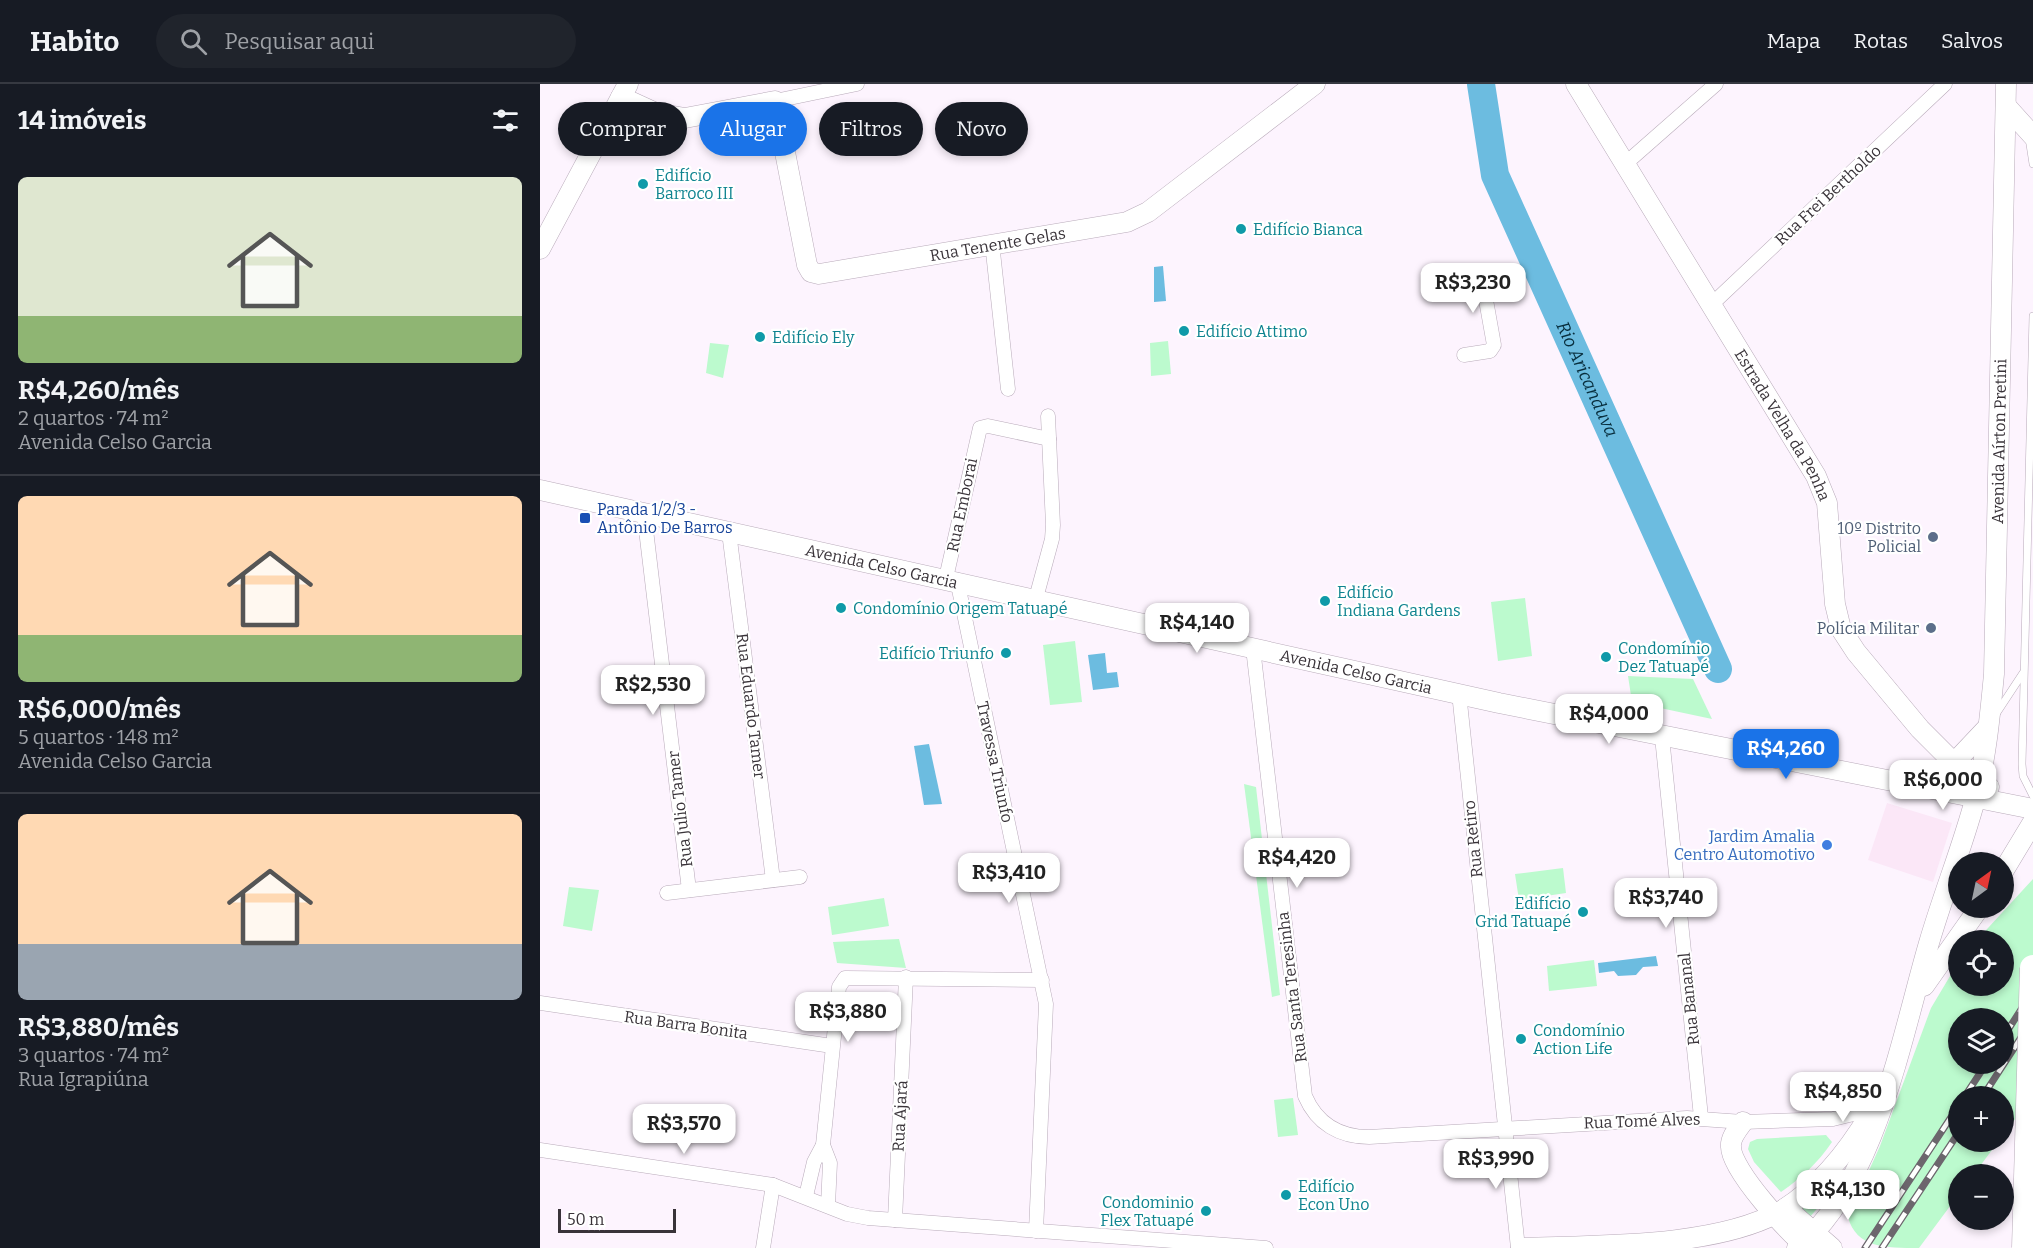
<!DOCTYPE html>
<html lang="pt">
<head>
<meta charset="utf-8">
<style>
	:root { --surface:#171b24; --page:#20242c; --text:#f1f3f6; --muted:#9ea1a6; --line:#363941; --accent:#1a73e8 }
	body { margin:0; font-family:Bitter,serif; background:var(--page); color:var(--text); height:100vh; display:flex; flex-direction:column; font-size:22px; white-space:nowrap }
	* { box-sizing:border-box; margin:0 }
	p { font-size:20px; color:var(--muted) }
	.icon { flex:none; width:33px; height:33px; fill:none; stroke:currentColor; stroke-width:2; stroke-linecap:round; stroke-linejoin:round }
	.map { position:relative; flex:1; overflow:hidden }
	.panel { display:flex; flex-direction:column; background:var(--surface); width:540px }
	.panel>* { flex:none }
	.hud { position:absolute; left:18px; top:18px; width:570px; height:54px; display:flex; gap:12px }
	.needle { width:39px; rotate:33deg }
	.tools { position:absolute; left:1408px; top:768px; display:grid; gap:12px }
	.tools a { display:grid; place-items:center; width:66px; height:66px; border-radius:50%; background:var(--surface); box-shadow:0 3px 9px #0003; font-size:30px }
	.scale { position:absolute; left:18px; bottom:15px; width:118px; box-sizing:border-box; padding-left:6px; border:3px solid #393339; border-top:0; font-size:16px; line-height:21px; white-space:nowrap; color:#393339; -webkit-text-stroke:4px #fff; paint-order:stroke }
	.price { position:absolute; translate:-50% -51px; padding:0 14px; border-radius:12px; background:#fff; color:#222; font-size:20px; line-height:39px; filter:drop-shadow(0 2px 3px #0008) }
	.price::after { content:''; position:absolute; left:50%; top:36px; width:18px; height:14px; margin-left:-9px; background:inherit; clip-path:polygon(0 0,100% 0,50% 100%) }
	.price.selected { background:var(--accent); color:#fff }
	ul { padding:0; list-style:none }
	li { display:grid; align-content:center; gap:12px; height:318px; padding:0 18px }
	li+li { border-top:2px solid var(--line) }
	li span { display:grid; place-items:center; height:186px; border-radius:9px; color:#555 }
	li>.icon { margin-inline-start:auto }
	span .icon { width:108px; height:108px; fill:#fffc; stroke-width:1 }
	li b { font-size:26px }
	h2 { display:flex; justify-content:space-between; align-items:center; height:72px; padding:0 18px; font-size:26px }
	.tag { padding:0 21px; border-radius:27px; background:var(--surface); box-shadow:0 3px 9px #0003; font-size:21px; line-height:54px }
	.tag.selected { background:var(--accent); color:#fff }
	header { display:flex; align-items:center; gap:36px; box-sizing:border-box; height:84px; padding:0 30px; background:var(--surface); border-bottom:2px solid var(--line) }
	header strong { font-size:28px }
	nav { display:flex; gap:33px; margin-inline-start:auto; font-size:21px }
	.search { width:420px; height:54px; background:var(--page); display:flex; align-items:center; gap:15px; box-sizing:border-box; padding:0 21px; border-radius:33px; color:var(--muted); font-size:22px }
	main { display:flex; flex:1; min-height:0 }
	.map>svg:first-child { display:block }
	.industrial { fill:#fbe7f7 }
	.green { fill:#bcface; fill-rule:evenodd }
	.water { fill:#6cbce0 }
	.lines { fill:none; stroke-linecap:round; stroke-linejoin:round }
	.river { stroke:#6cbce0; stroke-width:28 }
	.lane-casing { stroke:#b9abba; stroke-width:8 }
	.street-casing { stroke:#b9abba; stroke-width:15 }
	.secondary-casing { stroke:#b9abba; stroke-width:21 }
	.lane { stroke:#fff; stroke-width:7 }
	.street { stroke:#fff; stroke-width:14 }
	.secondary { stroke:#fff; stroke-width:20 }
	.rail-casing { stroke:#6c666d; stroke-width:7 }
	.rail { stroke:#fff; stroke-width:4.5; stroke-dasharray:14; stroke-linecap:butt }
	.highway-bridge-casing { stroke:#b9abba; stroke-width:27; stroke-linecap:butt }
	.highway-bridge { stroke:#fff; stroke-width:26 }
	.culture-dot { fill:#0f9aa8; stroke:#fff; stroke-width:2 }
	.transit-dot { fill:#1a4fb4; stroke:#fff; stroke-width:2 }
	.service-dot { fill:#5c6f8a; stroke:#fff; stroke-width:2 }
	.shop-dot { fill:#3f7fe0; stroke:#fff; stroke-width:2 }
	.labels { text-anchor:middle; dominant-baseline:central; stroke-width:4.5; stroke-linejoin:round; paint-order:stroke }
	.culture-label { font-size:16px; fill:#0d838f; stroke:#fff; text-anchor:start }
	.street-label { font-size:16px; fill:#393339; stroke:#fff }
	.transit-label { font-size:16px; fill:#164399; stroke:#fff; text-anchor:start }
	.service-label { font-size:16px; fill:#4e5e75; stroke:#fff; text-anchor:end }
	.shop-label { font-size:16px; fill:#366cbe; stroke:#fff; text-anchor:end }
	.water-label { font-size:18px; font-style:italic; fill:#082e3d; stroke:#fff }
</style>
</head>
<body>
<header>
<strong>Habito</strong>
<div class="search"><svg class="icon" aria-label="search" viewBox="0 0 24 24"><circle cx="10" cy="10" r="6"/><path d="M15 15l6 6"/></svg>Pesquisar aqui</div>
<nav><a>Mapa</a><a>Rotas</a><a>Salvos</a></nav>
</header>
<main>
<section class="panel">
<h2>14 imóveis<svg class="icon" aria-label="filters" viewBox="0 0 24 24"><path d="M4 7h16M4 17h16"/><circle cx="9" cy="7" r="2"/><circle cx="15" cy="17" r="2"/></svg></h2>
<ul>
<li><span style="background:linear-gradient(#dfe7d0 75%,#8fb573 0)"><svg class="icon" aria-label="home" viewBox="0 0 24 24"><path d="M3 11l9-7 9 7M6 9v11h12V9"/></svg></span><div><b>R$4,260/mês</b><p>2 quartos · 74 m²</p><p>Avenida Celso Garcia</p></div></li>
<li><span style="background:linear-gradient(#ffd9b3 75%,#8fb573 0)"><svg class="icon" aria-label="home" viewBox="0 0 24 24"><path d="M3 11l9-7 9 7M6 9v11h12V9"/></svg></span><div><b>R$6,000/mês</b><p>5 quartos · 148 m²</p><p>Avenida Celso Garcia</p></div></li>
<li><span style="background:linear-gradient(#ffd9b3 70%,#9aa5b1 0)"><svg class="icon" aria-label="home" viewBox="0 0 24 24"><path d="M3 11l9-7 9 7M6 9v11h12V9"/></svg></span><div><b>R$3,880/mês</b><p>3 quartos · 74 m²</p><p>Rua Igrapiúna</p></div></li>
</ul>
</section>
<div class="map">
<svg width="1493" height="1164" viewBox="0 0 1493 1164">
	<rect width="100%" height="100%" fill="#fdf4fe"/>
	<polygon class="industrial" points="1347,719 1412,739 1393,798 1328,776"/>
	<g class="green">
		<polygon points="628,257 631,290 611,292 610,259"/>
		<polygon points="170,259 189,261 183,294 166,289"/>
		<polygon points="985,514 992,572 958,577 951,518"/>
		<polygon points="535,557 542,618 510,621 503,561"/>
		<polygon points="1088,592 1153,595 1172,635 1092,618"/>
		<polygon points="704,700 716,703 740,911 732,913"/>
		<polygon points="1023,784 1026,809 979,816 975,790"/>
		<path d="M 1493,795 L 1493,1011 L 1464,1050 L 1464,1012 L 1419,1012 L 1419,1058 L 1458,1058 L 1434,1090 L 1419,1090 L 1419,1110 L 1379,1164 C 1346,1164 1316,1164 1308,1133 L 1340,1062 L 1391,924 L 1419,877 L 1419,902 L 1464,902 L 1464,856 L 1437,856 ZM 1419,934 L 1464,934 L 1464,980 L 1419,980 Z"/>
		<polygon points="29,803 59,806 52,847 23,842"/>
		<polygon points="344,814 349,842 292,851 288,823"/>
		<polygon points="359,855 366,884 297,879 293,858"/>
		<polygon points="1054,876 1057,902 1009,907 1007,882"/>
		<polygon points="753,1014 758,1051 738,1053 734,1016"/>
		<path d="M 1286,1051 L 1292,1058 C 1278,1079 1261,1094 1241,1108 L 1214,1078 L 1208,1065 L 1210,1058 L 1217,1055 Z"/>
		<polygon points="1303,1087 1288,1112 1269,1134 1258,1128"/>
	</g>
	<g class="water">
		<polygon points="623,182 626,217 614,218 614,183"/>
		<polygon points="565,569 567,589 577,588 579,603 553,606 548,571"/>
		<polygon points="389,660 402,720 384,721 374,662"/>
		<polygon points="1116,872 1118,882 1103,883 1096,891 1078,892 1074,887 1059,889 1058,879"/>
	</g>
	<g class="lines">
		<path class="river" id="s1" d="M 941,0 L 955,91 L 1178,585"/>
		<defs>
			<g id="lane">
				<polyline points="1489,54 1493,80"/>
				<polyline points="1493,232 1482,680 1483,692 1493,712"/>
				<polyline points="1456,630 1483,589"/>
			</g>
			<g id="street">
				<polyline points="235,17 317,0"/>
				<polyline points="1085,80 1176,0"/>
				<polyline points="452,159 468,305"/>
				<polyline points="1171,221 1405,0"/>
				<polyline points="924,271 950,267 954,261 941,188"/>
				<polyline points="104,429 149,806"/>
				<polyline points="189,448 233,796"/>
				<polyline points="406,494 440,344 448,342 509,355"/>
				<polyline points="417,496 506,920 496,1147"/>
				<polyline points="496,514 512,455 513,441 508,332"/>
				<path d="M 713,564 L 765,1012 C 777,1040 800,1053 829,1053 L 1147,1034 L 1203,1038 L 1293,1035 L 1334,1025"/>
				<polyline points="919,609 978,1164"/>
				<polyline points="1122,653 1161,1033"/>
				<polyline points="127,809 260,793"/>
				<polyline points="0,919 292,962"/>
				<polyline points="283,1061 299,903 305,894 502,896"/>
				<polyline points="0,1066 233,1101 307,1130 328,1134 726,1164"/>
				<polyline points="266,1112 274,1078 283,1061 290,1079 288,1121"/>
				<polyline points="355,1136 366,893"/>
				<polyline points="223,1164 233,1101"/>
			</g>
			<g id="secondary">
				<path id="s2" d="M 1036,0 L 1276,392 L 1287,419 L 1295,520 L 1301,545 L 1316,568 L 1380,645 L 1414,679 L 1449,703"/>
				<path id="s3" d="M 81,13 L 116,29 L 145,34 L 235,17 L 267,181 L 271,188 L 279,190 L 587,138 L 608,128 L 775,0"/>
				<polyline points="1466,22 1493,52"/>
				<polyline points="0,165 88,0"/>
				<path id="s4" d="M 0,406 L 959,619 L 1493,725"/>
				<polyline points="1378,702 1414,679 1448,643"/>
				<polyline points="1464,786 1493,738"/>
				<polyline points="1384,902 1439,824"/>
				<path d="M 1203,1038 C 1197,1046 1190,1054 1191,1063 C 1191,1086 1249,1149 1268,1164"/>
				<polyline points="1246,1124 1292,1164"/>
				<path d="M 981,1164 C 1058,1161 1175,1164 1241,1127 C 1278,1104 1308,1067 1330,1030"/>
				<path id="s5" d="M 1257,1164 C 1335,1103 1362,951 1389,859 C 1403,811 1422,764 1435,716 C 1446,675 1450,632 1454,590 L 1466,0"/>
			</g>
		</defs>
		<use href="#lane" class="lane-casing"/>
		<use href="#street" class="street-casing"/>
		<use href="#secondary" class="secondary-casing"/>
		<use href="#lane" class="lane"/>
		<use href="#street" class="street"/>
		<use href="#secondary" class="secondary"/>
		<defs>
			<g id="rail">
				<polyline points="1464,952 1493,907"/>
				<polyline points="1425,1012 1446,980"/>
				<polyline points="1443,1012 1493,935"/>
				<polyline points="1325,1164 1419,1021"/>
				<polyline points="1342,1164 1419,1048"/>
			</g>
		</defs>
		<use href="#rail" class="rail-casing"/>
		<use href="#rail" class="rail"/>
		<defs>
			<polyline id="highway-bridge" points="1485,1164 1493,884"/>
		</defs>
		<use href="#highway-bridge" class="highway-bridge-casing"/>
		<use href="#highway-bridge" class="highway-bridge"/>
	</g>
	<g class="culture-dot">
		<circle cx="103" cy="100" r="6"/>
		<circle cx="701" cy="145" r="6"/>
		<circle cx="644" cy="247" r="6"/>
		<circle cx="220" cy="253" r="6"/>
		<circle cx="785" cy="517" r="6"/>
		<circle cx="301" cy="524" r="6"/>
		<circle cx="466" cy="569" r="6"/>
		<circle cx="1066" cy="573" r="6"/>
		<circle cx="1043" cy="828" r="6"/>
		<circle cx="981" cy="955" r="6"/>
		<circle cx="746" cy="1111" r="6"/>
		<circle cx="666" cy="1127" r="6"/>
	</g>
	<rect class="transit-dot" x="39" y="428" width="12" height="12" rx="3"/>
	<g class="service-dot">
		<circle cx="1393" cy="453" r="6"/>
		<circle cx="1391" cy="544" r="6"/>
	</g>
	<circle class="shop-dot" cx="1287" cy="761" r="6"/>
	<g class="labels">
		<g class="culture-label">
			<text x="115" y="91">Edifício<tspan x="115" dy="18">Barroco III</tspan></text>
			<text x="713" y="145">Edifício Bianca</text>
			<text x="656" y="247">Edifício Attimo</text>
			<text x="232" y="253">Edifício Ely</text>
			<text x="797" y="508">Edifício<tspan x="797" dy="18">Indiana Gardens</tspan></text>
			<text x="313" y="524">Condomínio Origem Tatuapé</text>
			<text x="1078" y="564">Condomínio<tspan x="1078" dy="18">Dez Tatuapé</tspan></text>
			<text x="454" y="569" text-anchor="end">Edifício Triunfo</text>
			<text x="1031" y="819" text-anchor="end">Edifício<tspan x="1031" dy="18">Grid Tatuapé</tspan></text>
			<text x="993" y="946">Condomínio<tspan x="993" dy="18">Action Life</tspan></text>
			<text x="758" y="1102">Edifício<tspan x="758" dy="18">Econ Uno</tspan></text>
			<text x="654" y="1118" text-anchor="end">Condominio<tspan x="654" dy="18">Flex Tatuapé</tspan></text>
		</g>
		<g class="street-label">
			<text transform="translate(1288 111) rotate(-43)">Rua Frei Bertholdo</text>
			<text stroke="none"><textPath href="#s3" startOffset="524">Rua Tenente Gelas</textPath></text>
			<text stroke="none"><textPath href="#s2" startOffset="399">Estrada Velha da Penha</textPath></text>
			<text stroke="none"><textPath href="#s5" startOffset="848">Avenida Aírton Pretini</textPath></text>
			<text transform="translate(422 421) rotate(-78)">Rua Emborai</text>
			<text stroke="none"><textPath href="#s4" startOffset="350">Avenida Celso Garcia</textPath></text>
			<text stroke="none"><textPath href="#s4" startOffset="836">Avenida Celso Garcia</textPath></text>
			<text transform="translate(211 622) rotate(83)">Rua Eduardo Tamer</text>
			<text transform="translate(455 678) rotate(78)">Travessa Triunfo</text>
			<text transform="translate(140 725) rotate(-97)">Rua Julio Tamer</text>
			<text transform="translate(933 755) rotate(-96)">Rua Retiro</text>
			<text transform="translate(752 903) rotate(-97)">Rua Santa Teresinha</text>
			<text transform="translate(1149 915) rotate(-96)">Rua Bananal</text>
			<text transform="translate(146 941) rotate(8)">Rua Barra Bonita</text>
			<text transform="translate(360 1032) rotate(-87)">Rua Ajará</text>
			<text transform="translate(1102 1037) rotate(-2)">Rua Tomé Alves</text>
		</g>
		<g class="transit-label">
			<text x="57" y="425">Parada 1/2/3 -<tspan x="57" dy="18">Antônio De Barros</tspan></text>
		</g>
		<g class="service-label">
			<text x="1381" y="444">10º Distrito<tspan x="1381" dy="18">Policial</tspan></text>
			<text x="1379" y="544">Polícia Militar</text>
		</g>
		<g class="shop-label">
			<text x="1275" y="752">Jardim Amalia<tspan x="1275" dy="18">Centro Automotivo</tspan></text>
		</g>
		<g class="water-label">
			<text stroke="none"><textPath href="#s1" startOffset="316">Rio Aricanduva</textPath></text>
		</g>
	</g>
</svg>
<div class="tools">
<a><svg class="needle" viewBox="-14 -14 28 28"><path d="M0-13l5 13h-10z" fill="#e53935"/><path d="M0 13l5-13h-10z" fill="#9ea1a6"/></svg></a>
<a><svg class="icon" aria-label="locate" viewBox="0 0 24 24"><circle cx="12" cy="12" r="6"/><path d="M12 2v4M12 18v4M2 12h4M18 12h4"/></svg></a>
<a><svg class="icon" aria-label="layers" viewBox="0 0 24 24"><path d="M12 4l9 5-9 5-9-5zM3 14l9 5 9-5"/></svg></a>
<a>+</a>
<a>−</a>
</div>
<div class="scale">50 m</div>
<b class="price" style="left:933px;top:230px">R$3,230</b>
<b class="price" style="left:657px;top:570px">R$4,140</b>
<b class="price" style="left:113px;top:632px">R$2,530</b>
<b class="price" style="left:1069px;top:661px">R$4,000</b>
<b class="price selected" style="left:1246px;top:696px">R$4,260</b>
<b class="price" style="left:1403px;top:727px">R$6,000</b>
<b class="price" style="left:757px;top:805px">R$4,420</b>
<b class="price" style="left:469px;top:820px">R$3,410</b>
<b class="price" style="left:1126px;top:845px">R$3,740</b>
<b class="price" style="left:308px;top:959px">R$3,880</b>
<b class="price" style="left:1303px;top:1039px">R$4,850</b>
<b class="price" style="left:144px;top:1071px">R$3,570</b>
<b class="price" style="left:956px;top:1106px">R$3,990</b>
<b class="price" style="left:1308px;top:1137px">R$4,130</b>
<div class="hud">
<a class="tag">Comprar</a>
<a class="tag selected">Alugar</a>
<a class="tag">Filtros</a>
<a class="tag">Novo</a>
</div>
</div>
</main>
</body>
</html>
